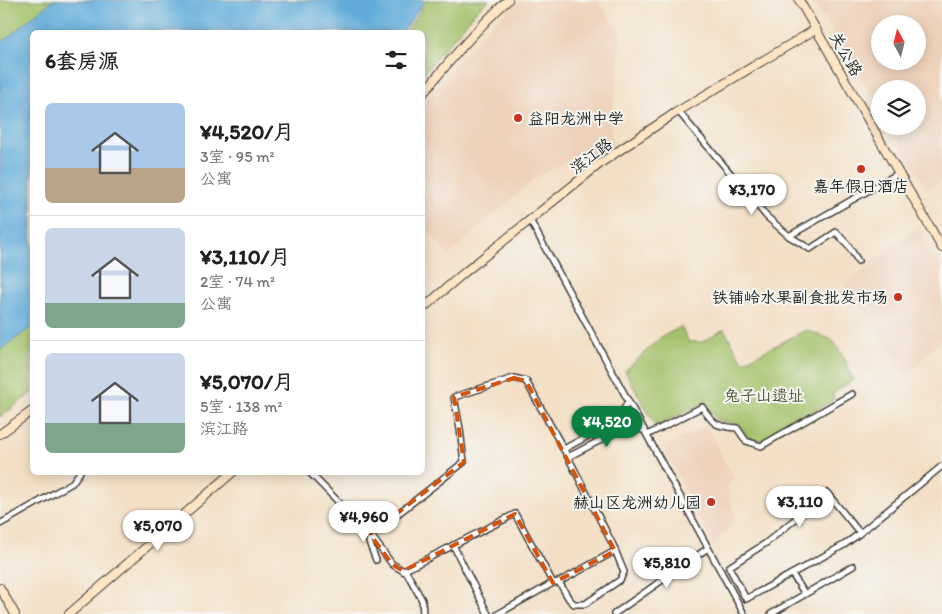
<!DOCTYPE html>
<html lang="zh">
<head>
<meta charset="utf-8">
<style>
	:root { --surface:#fff; --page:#f6f6f6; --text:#222; --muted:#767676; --line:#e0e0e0; --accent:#0b8043 }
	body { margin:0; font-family:Itim,"LXGW WenKai TC",sans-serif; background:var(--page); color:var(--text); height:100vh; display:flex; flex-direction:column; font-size:19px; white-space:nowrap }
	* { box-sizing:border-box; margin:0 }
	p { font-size:16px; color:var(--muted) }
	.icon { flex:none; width:28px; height:28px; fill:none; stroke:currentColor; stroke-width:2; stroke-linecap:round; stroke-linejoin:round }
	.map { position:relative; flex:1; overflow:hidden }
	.side { position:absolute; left:30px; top:30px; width:395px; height:445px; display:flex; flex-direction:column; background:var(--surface); border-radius:8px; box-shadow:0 2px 12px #0003 }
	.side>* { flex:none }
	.needle { width:32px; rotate:353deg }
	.fabs { position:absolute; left:871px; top:15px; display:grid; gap:10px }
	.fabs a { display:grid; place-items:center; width:55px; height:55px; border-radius:50%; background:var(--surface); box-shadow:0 2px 12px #0003; font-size:25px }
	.price { position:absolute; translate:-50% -42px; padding:0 11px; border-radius:18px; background:#fff; color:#222; font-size:16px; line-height:32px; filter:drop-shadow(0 1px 2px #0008) }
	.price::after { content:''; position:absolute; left:50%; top:30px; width:15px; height:11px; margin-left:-8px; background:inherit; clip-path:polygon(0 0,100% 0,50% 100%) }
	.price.active { background:var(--accent); color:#fff }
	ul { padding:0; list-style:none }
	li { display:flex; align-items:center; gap:15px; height:125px; padding:0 15px }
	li+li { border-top:1px solid var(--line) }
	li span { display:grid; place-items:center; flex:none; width:140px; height:100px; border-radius:8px; color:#555 }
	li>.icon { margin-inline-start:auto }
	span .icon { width:60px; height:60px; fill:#fffc; stroke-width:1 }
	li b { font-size:21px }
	h2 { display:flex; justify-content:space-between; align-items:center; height:60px; padding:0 15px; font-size:21px }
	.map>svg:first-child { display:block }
	.built { fill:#eed1ba; fill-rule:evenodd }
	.green { fill:#a2c068; stroke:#5f6e42 }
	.water { fill:#61abd9; stroke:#3e647a }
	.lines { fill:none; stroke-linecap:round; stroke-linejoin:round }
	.street-casing { stroke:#3c3935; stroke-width:8 }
	.secondary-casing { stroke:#3c3935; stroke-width:10 }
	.street { stroke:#fff; stroke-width:5 }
	.secondary { stroke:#fee5c5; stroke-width:8 }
	.marked { fill:none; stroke:#d4530e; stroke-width:4; stroke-dasharray:10 6; stroke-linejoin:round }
	.poi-dot { fill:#c8321e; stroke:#f6f6f2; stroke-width:2 }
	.labels { text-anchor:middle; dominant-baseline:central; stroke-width:4; stroke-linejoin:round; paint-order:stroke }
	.street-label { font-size:16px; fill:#1c1c1c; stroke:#f6f6f2 }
	.poi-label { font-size:16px; fill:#1c1c1c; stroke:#f6f6f2; text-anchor:end }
	.park-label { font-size:16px; fill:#4b5537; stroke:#f6f6f2 }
</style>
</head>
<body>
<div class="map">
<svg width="942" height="614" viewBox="0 0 942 614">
	<rect width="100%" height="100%" fill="#f6f6f2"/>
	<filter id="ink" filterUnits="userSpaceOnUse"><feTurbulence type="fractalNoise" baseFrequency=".02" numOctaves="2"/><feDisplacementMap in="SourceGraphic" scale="10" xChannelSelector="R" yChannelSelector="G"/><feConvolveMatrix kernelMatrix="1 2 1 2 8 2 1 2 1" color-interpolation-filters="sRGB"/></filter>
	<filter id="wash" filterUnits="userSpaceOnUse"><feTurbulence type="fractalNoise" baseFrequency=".0096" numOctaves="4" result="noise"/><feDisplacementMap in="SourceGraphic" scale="20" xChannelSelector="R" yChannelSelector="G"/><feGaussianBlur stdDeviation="1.12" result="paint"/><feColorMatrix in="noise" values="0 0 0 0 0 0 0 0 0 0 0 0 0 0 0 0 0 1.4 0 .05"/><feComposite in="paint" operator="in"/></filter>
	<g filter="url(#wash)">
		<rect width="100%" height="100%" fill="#f3dfc5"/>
		<g class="built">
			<polygon points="522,0 597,0 621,34 611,131 613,146 588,166 579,154 534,179 448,256 423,225 423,105 458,61 488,29 512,5"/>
			<path d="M 813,0 L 942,0 L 942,180 L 927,189 L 889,126 L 918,126 L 918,89 L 880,89 L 880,111 ZM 880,24 L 918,24 L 918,61 L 880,61 Z"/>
			<polygon points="918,226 942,268 942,338 908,374 894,356 863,308 844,286"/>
			<polygon points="706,426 734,479 727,485 735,519 714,545 663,447"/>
		</g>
		<g class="green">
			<polygon points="0,0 61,0 0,50"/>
			<polygon points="427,0 489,0 478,9 423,74 422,32 406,32"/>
			<polygon points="32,326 32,393 0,417 0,350"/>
			<polygon points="681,327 689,342 702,342 724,329 743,362 806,330 833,340 846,361 853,380 833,393 834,400 761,441 747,437 739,424 716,420 706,402 656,427 625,371 661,337"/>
		</g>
		<polygon class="water" points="53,0 425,0 403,32 32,32 32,327 0,350 0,44"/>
	</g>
	<g filter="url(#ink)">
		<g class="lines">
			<defs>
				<g id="street">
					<polyline points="678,111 767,217 789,236 810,249 836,232 848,245 858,261"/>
					<polyline points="530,220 744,614"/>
					<polyline points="789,236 899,173"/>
					<path d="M 647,435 L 702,407 C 714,425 715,426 737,428 L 746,441 L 761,446 L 852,394"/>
					<polyline points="564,449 619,419 628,401"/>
					<polyline points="568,457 624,428 644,430"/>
					<polyline points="309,472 370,534 392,564 407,573 422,600 423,614"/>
					<polygon points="827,493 860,533 844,545 746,599 729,567 766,543"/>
					<polyline points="0,524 72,483 80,472"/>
					<polyline points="860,533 942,466"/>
					<polyline points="453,545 488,614"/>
					<polyline points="376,560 369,542 370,534 376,531 464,462 460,429 454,397 514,378 526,381 568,457 613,545 624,572 620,580 585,604 574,604 569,599 559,582 615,551"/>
					<polyline points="403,571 515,514 553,583 559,582"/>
					<polyline points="792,574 805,594"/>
					<polyline points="498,614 553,583"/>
					<polyline points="614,614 708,548"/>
					<polyline points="771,614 853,566"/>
				</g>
				<g id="secondary">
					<polyline points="799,0 942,248"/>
					<path d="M 422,95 C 449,61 476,29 508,0"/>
					<polyline points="422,309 465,272 602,162 675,113 816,29"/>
					<polyline points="0,434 32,411"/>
					<polyline points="0,588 15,614"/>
					<polyline points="69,614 233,472"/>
				</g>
			</defs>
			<use href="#street" class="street-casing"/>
			<use href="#secondary" class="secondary-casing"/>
			<use href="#street" class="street"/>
			<use href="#secondary" class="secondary"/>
		</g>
	</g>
	<path class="marked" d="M 514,378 L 526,381 L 615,551 L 553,583 L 515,514 L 403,571 L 392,564 L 370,534 L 464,462 L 454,397 Z"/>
	<g class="poi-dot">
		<circle cx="518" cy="118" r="5"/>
		<circle cx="861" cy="169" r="5"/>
		<circle cx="898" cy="297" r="5"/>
		<circle cx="711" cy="502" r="5"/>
	</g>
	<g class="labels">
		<g class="street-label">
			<text transform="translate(846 54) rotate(60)">关公路</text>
			<text transform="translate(591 156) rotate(-37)">滨江路</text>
		</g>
		<g class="poi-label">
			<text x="528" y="118" text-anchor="start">益阳龙洲中学</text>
			<text x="861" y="186" text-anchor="middle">嘉年假日酒店</text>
			<text x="888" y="297">铁铺岭水果副食批发市场</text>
			<text x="701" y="502">赫山区龙洲幼儿园</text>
		</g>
		<g class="park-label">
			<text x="764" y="395">兔子山遗址</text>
		</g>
	</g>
</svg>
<div class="fabs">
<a><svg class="needle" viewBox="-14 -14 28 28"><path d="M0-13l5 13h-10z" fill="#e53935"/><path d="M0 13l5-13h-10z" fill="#767676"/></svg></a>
<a><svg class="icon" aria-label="layers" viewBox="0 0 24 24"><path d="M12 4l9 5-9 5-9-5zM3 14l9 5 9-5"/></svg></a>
</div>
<b class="price" style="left:752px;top:216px">¥3,170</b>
<b class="price active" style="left:607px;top:448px">¥4,520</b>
<b class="price" style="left:800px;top:528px">¥3,110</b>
<b class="price" style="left:364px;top:543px">¥4,960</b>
<b class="price" style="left:158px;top:552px">¥5,070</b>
<b class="price" style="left:667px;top:589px">¥5,810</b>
<section class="side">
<h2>6套房源<svg class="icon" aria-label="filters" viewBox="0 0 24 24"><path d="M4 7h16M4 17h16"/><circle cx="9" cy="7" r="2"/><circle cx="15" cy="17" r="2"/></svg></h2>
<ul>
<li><span style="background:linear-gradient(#a9c7e8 65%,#b9a48a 0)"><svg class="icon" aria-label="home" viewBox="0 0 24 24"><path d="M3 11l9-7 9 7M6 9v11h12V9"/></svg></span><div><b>¥4,520/月</b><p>3室 · 95 m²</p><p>公寓</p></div></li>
<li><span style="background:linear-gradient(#c9d6e8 75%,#7fa58c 0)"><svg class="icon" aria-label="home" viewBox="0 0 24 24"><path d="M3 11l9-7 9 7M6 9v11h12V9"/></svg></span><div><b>¥3,110/月</b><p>2室 · 74 m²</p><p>公寓</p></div></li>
<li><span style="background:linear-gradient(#c9d6e8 70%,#7fa58c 0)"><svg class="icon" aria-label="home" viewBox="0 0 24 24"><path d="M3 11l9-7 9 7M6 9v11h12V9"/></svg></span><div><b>¥5,070/月</b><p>5室 · 138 m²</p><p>滨江路</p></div></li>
</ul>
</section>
</div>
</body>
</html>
